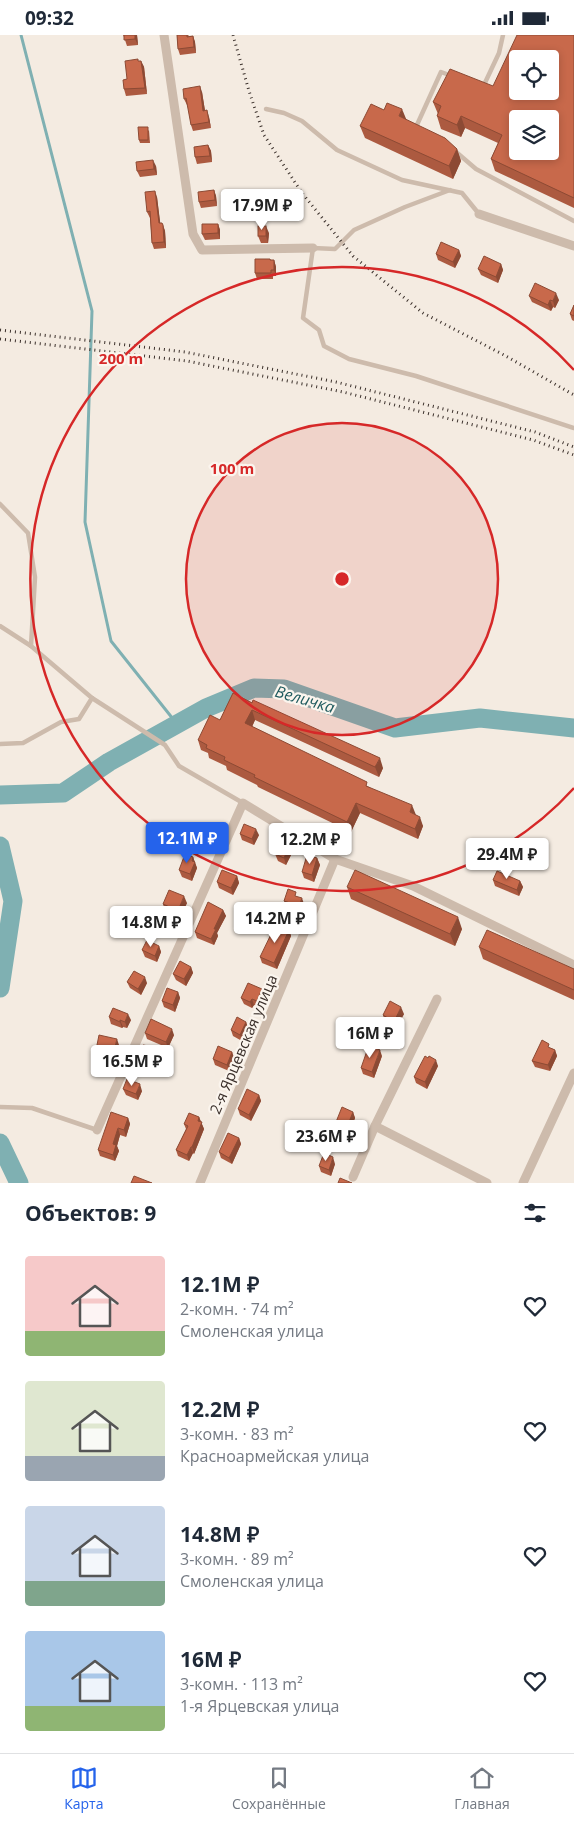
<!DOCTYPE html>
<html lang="ru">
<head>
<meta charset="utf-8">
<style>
	:root { --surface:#fff; --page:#f2f2f3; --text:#1f2937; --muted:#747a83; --line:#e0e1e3; --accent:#2563eb }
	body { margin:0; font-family:"Open Sans",sans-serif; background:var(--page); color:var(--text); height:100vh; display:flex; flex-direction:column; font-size:19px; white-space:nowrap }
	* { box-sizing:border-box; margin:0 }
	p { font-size:16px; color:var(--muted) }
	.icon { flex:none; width:28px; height:28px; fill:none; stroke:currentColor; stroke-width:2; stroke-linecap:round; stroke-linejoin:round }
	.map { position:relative; height:1148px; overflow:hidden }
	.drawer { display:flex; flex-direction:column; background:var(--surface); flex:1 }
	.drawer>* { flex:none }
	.fabs { position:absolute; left:509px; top:15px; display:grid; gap:10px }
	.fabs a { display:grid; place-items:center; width:50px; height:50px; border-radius:5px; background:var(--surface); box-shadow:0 2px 8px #0003; font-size:25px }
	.price { position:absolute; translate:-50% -42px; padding:0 11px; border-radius:5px; background:#fff; color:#222; font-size:16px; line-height:32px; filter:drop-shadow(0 1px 2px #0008) }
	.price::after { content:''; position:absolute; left:50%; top:30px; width:15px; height:11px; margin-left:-8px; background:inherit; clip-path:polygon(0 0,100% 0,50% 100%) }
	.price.current { background:var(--accent); color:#fff }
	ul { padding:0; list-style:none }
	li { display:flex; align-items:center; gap:15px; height:125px; padding:0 25px }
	li span { display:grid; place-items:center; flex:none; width:140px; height:100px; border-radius:5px; color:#555 }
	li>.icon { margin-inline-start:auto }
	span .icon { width:60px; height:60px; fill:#fffc; stroke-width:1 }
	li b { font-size:21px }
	h2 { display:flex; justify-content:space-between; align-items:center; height:60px; padding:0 25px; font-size:21px }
	.status { display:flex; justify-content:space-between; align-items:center; height:35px; padding:0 25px; background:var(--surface); direction:ltr }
	.status svg { height:14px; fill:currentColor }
	.menu { display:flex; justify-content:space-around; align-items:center; height:70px; border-top:1px solid var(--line); background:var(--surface); font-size:14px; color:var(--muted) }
	.menu a { display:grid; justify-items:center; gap:2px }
	.menu .current { color:var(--accent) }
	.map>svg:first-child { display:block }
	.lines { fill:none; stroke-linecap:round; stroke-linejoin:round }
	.stream { stroke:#7fb0b2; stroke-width:3 }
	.river { stroke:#7fb0b2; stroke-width:19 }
	.lane { stroke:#cdbbac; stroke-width:4.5 }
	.street { stroke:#cdbbac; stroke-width:9 }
	.rail { stroke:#3b302b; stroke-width:3; stroke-dasharray:1 4; stroke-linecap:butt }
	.wall { fill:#ac5a40 }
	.shaded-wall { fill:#8c4a34 }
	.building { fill:#c8694b; stroke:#8c4a34; fill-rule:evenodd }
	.ring { fill:none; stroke:#d62828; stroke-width:2.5 }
	.labels { text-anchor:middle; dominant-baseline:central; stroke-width:4.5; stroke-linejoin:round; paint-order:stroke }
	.street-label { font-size:15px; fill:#3b302b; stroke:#fbf5ee }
	.water-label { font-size:16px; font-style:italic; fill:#1f5a5e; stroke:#fbf5ee }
	.centre { fill:#d62828; stroke:#fbf5ee; stroke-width:2.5 }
	.ring-label { font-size:15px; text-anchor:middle; font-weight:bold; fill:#d62828; stroke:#fbf5ee; stroke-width:4.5; stroke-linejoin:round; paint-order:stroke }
</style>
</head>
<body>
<div class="status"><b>09:32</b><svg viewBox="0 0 49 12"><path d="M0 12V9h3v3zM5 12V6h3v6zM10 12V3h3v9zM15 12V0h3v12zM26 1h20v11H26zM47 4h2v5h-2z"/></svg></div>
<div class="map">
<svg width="574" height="1148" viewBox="0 0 574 1148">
	<rect width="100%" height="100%" fill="#f4ebe1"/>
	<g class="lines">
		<polyline class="stream" points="21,0 92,276 85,487 111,606 177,689"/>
		<g class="river">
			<polyline points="0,760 63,758 109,727 206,673 254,653 284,654 395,693 480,683 574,693"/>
			<polyline points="0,811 13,866 0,953"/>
			<polyline points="0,1108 19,1148"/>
		</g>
		<g class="lane">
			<polyline points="483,52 499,18 503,0"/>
			<polyline points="266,74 284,78 302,86 337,115 402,145 462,158 479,179"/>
			<polyline points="419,94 416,92 441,37 452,41"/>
			<polyline points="455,116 476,134 574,186"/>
			<polyline points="450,155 405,172 354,195 335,214 313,213 303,283 319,295 324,311 349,324 416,341 574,393"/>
			<polyline points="0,469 28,498 35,542 31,611 92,663 165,710 179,731 243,768"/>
			<polyline points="0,591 31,611"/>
			<polyline points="0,709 23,708 61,687 79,684 92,663"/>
			<polyline points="0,1072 32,1073 97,1095"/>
		</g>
		<g class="street">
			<polyline points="164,0 193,199 202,215 313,213"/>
			<polyline points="479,179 574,211"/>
			<polyline points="437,964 375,1091 487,1148"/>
			<polyline points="97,1095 243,768 335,824 413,851 574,930"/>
			<polyline points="353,1142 375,1091"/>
			<polyline points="200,1148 335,824"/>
			<polyline points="523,1148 574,1038"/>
		</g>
		<g class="rail">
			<polyline points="233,0 249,56 264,100 302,158 353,221 423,278 504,320 574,360"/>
			<polyline points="0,295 185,317 336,347 535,397 574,412"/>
			<polyline points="0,304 187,326 343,357 533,405 574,420"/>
		</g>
	</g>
	<g class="wall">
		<polygon points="123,0 137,0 138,10 127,11 124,2"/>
		<polygon points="177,0 188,0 189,1 193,1 195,7 196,18 180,20 178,14"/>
		<polygon points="574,0 574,173 495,136 491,124 498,108 465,93 461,102 441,94 437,81 438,79 433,67 493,51"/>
		<polygon points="139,26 141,26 144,32 147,59 126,61 124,54 127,44"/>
		<polygon points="202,57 205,76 209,82 211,93 193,96 191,90 188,70 187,70 184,64"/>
		<polygon points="406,85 457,114 461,126 453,144 365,103 360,91"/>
		<polygon points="149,95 150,108 140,108 139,105"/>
		<polygon points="208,110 211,116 212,127 197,129 195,122"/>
		<polygon points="156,131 157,140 140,142 137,136"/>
		<polygon points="214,155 216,161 217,171 201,173 199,167"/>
		<polygon points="157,162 160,188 162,188 165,196 166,213 154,214 152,208 150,183 147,177"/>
		<polygon points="218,189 220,195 220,204 205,205 202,199"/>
		<polygon points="269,198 268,208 261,208 258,201"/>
		<polygon points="459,215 461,221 455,233 438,225 436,219"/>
		<polygon points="270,224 271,225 274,225 276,232 276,241 273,241 273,244 257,244 255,238"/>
		<polygon points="501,229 503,235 498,248 481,240 478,234"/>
		<polygon points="529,261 559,265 555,273 553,272 551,276 532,267"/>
		<polygon points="574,270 574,286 572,285 570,279"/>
		<polygon points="233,658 383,733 379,742 255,685 252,692 369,752 416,780 423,791 418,804 360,778 351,797 258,752 257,750 227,735 226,731 209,723 208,718 201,715 198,705 220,685"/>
		<polygon points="240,799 259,800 254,810 242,805"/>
		<polygon points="290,810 293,816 286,830 278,826 275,819"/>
		<polygon points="193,822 197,833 192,846 182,842 179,835"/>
		<polygon points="317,823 320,830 314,847 304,843 302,837"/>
		<polygon points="237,841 239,848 233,860 219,853 217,847"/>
		<polygon points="493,845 520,846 523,852 519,861 495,851"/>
		<polygon points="347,852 462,894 455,911 351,864"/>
		<polygon points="284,866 304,869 302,878 287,872"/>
		<polygon points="187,868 180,882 165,876 163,869"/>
		<polygon points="223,875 226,881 217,898 218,901 214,910 197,903 195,897"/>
		<polygon points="289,895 291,901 277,934 262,928 260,922"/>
		<polygon points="159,911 161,917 157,927 145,922 142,915"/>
		<polygon points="479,912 574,934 574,965 483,924"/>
		<polygon points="191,932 193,938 186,951 176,945 173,939"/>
		<polygon points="127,947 147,948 141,960 130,953"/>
		<polygon points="178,957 180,963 175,977 164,972 162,966"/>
		<polygon points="264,960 259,972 254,970 252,973 244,969 241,963"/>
		<polygon points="404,979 396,993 385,987 383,980"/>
		<polygon points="109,982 131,985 127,993 123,992 122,993 111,989"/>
		<polygon points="246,987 248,993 242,1006 233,1001 231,995"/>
		<polygon points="145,998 174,1000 168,1013 147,1004"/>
		<polygon points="119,1010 115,1025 98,1022 96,1015"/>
		<polygon points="551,1013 555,1015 557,1021 550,1036 535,1032 532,1026"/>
		<polygon points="232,1017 234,1023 229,1036 215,1030 213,1024"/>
		<polygon points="163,1020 155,1038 138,1031 136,1025"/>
		<polygon points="382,1021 374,1043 363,1039 361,1033"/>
		<polygon points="428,1023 438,1031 427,1054 416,1048 414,1042"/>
		<polygon points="123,1054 142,1056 138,1065 126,1060"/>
		<polygon points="259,1060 261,1066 251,1086 240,1080 238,1074"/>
		<polygon points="353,1077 355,1083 347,1103 336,1098 334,1092"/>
		<polygon points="199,1082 204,1094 194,1119 193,1118 189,1126 178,1121 176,1115 186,1094 184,1089"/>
		<polygon points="128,1083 130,1089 126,1102 120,1100 117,1111 119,1116 115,1126 100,1121 98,1115"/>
		<polygon points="239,1103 241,1109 232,1129 221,1123 219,1117"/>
		<polygon points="335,1129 331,1141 321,1137 319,1131"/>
	</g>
	<g class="shaded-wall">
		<polygon points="135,0 137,0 138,10 135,4"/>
		<polygon points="193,1 195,7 196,18 194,12"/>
		<polygon points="141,26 144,32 147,59 145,53"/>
		<polygon points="200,51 202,57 206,82 203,76"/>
		<polygon points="402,74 407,86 399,81"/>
		<polygon points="207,75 209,82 211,93 209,87"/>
		<polygon points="461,81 465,93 461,102 457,90"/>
		<polygon points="208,110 211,116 212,127 210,121"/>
		<polygon points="457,114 461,126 453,144 449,131"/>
		<polygon points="153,125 156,131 157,140 154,134"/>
		<polygon points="214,155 216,161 217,171 215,165"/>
		<polygon points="155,156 157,162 161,194 159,188"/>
		<polygon points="218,189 220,195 220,204 218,198"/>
		<polygon points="163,190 165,196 166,213 164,207"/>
		<polygon points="266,191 269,198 268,208 266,201"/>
		<polygon points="459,215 461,221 455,233 453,227"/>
		<polygon points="274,225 276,232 276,241 274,235"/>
		<polygon points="501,229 503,235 498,248 496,242"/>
		<polygon points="556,258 559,265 555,273 553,266"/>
		<polygon points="550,265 553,272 551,276 548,270"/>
		<polygon points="252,675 255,685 249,698 245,688"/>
		<polygon points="380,723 383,733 379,742 375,732"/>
		<polygon points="356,768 360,778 351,797 347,787"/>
		<polygon points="412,770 416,780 410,777"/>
		<polygon points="420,782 423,791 418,804 415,794"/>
		<polygon points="256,794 259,800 254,810 252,804"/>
		<polygon points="290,810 293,816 286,830 284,823"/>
		<polygon points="193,822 197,833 192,846 190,839"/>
		<polygon points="317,823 320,830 314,847 312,840"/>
		<polygon points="237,841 239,848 233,860 231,853"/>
		<polygon points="520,846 523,852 519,861 517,855"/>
		<polygon points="184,861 187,868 180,882 178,876"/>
		<polygon points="302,863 304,869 302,878 299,871"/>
		<polygon points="223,875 226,881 217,898 218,901 214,910 211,904 214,894"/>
		<polygon points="458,882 462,894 455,911 450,899"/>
		<polygon points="289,895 291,901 277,934 274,928"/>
		<polygon points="159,911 161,917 157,927 155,921"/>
		<polygon points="191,932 193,938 186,951 184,944"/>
		<polygon points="145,942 147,948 141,960 138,954"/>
		<polygon points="262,954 264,960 259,972 257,966"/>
		<polygon points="178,957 180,963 175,977 173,970"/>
		<polygon points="252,964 254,970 252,973 250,967"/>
		<polygon points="401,972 404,979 396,993 394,987"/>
		<polygon points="128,979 131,985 127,993 125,987"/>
		<polygon points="120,985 123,992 122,993 120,987"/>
		<polygon points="246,987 248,993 242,1006 240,1000"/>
		<polygon points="172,994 174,1000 168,1013 166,1007"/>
		<polygon points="117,1004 119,1010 115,1025 113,1019"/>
		<polygon points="160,1013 163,1020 155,1038 153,1032"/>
		<polygon points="380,1015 382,1021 374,1043 372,1037"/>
		<polygon points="555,1015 557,1021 550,1036 548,1030"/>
		<polygon points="232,1017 234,1023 229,1036 227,1030"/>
		<polygon points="436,1025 438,1031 427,1054 425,1047"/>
		<polygon points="140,1049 142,1056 138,1065 136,1059"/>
		<polygon points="259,1060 261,1066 251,1086 249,1080"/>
		<polygon points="353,1077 355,1083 347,1103 345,1097"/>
		<polygon points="199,1082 204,1094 194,1119 192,1112"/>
		<polygon points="128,1083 130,1089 126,1102 124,1095"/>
		<polygon points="118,1093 120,1100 117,1111 119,1116 115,1126 113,1120 113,1109"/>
		<polygon points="239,1103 241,1109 232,1129 229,1123"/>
		<polygon points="191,1112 193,1118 189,1126 187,1120"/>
		<polygon points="333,1122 335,1129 331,1141 329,1135"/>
	</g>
	<g class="building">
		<polygon points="124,0 135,0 135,4 124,5"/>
		<polygon points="177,0 187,0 187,2 193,1 194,12 178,14"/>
		<path d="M 517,0 L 574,0 L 574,163 L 491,124 L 502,100 L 461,81 L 457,90 L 437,81 L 441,71 L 433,67 L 450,34 L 493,51 ZM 518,24 L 550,24 L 550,56 L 518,56 ZM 518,84 L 550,84 L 550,116 L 518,116 Z"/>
		<polygon points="138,24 138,26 141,26 145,53 124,54 123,45 127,44 125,26"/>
		<polygon points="200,51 203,76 207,75 209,87 191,90 186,63 184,64 183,54"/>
		<polygon points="387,68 402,74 399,81 445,103 457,114 449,131 360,91 371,69 384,75"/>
		<polygon points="138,92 148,92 148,105 139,105"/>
		<polygon points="208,110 210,121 195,122 194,112"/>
		<polygon points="153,125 154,134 137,136 136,127"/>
		<polygon points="214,155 215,165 199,167 198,157"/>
		<polygon points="155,156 159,188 162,188 163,190 164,207 152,208 150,176 147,177 145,157"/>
		<polygon points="202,189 218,189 218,198 202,199"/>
		<rect x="258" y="191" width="8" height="10"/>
		<polygon points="441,207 459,215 453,227 436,219"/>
		<polygon points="484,221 501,229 496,242 478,234"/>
		<polygon points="255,224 270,224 270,225 274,225 274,235 271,235 271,238 255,238"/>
		<polygon points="535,248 556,258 553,266 550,265 548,270 529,261"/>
		<polygon points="574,270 574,281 570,279"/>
		<polygon points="233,658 252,668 253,665 380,723 375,732 252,675 245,688 367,747 366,751 412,770 410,777 420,782 415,794 356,768 347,787 254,742 255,740 224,725 225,722 206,713 207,710 198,705 210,680 220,685"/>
		<polygon points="244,789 256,794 252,804 240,799"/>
		<polygon points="282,806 290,810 284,823 275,819"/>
		<polygon points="185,819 193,822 192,826 195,827 190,839 179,835"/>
		<polygon points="307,820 317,823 312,840 302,837"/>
		<polygon points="222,835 237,841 231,853 217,847"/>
		<polygon points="355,835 458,882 450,899 347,852"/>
		<polygon points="497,836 520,846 517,855 493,845"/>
		<polygon points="288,854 296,857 295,861 302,863 299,871 284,866"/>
		<polygon points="169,855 184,861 178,876 163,869"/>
		<polygon points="208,867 223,875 214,894 216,894 211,904 195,897"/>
		<polygon points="276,889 289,895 274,928 260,922"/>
		<polygon points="487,895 574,934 574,955 479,912"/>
		<polygon points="147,905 159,911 155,921 142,915"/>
		<polygon points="180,926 191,932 184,944 173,939"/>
		<polygon points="134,936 145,942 138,954 127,947"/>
		<polygon points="248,948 262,954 257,966 252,964 250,967 241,963"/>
		<polygon points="167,953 178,957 173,970 162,966"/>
		<polygon points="390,966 401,972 394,987 383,980"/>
		<polygon points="113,973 128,979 125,987 120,985 120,987 109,982"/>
		<polygon points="237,982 246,987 240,1000 231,995"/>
		<polygon points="151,984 172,994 166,1007 145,998"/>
		<polygon points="99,1000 117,1004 113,1019 96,1015"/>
		<polygon points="542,1005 549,1009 548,1012 555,1015 548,1030 532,1026"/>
		<polygon points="143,1010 160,1013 153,1032 136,1025"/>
		<polygon points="369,1010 380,1015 372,1037 361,1033"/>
		<polygon points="218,1011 232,1017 227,1030 213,1024"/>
		<polygon points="425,1021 428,1023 429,1021 436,1025 425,1047 414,1042"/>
		<polygon points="127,1044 140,1049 136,1059 123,1054"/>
		<polygon points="247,1054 259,1060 249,1080 238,1074"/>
		<polygon points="342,1072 353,1077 345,1097 334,1092"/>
		<polygon points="111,1077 128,1083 124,1095 118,1093 113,1109 116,1110 113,1120 98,1115"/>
		<polygon points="189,1078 199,1082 198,1086 202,1087 192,1112 191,1112 187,1120 176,1115 188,1091 184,1089"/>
		<polygon points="228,1098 239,1103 229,1123 219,1117"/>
		<polygon points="324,1118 333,1122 329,1135 319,1131"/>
		<polygon points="134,1141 152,1148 131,1148"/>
		<polygon points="340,1143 352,1148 338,1148"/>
	</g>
	<circle cx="342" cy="544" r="156" fill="#d62828" fill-opacity=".12"/>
	<g class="ring">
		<circle cx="342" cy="544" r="156"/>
		<path d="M574 753A312 312 0 1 1 574 335"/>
	</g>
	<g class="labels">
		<g class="street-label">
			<text transform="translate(243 1009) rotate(-67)">2-я Ярцевская улица</text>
		</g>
		<g class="water-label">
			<text transform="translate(305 664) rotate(16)">Величка</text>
		</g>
	</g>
	<circle cx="342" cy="544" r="8" class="centre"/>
	<g class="ring-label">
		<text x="121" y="329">200 m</text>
		<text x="232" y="439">100 m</text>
	</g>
</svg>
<div class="fabs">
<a><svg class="icon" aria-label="locate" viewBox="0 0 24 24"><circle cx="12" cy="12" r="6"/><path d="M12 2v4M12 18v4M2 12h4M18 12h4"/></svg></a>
<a><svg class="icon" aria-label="layers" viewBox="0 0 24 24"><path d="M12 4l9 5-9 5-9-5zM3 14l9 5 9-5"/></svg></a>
</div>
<b class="price" style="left:262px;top:196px">17.9M ₽</b>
<b class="price current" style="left:187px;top:829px">12.1M ₽</b>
<b class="price" style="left:310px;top:830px">12.2M ₽</b>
<b class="price" style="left:507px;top:845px">29.4M ₽</b>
<b class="price" style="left:275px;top:909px">14.2M ₽</b>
<b class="price" style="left:151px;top:913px">14.8M ₽</b>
<b class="price" style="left:370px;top:1024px">16M ₽</b>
<b class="price" style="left:132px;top:1052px">16.5M ₽</b>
<b class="price" style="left:326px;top:1127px">23.6M ₽</b>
</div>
<section class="drawer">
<h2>Объектов: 9<svg class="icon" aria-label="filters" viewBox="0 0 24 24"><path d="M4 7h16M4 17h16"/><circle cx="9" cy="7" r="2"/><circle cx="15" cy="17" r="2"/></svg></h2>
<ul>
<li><span style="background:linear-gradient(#f6c9c9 75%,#8fb573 0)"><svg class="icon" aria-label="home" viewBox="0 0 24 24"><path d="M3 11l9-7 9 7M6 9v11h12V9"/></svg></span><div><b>12.1M ₽</b><p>2-комн. · 74 m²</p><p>Смоленская улица</p></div><svg class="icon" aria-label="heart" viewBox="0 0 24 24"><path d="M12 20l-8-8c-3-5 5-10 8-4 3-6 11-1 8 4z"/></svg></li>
<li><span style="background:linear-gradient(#dfe7d0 75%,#9aa5b1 0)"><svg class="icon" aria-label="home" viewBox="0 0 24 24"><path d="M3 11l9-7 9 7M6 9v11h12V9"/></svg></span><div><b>12.2M ₽</b><p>3-комн. · 83 m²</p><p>Красноармейская улица</p></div><svg class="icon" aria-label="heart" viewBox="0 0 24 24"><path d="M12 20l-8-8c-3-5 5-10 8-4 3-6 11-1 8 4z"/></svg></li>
<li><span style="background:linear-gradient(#c9d6e8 75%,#7fa58c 0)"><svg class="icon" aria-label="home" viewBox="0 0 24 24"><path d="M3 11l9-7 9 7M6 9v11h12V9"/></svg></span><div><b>14.8M ₽</b><p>3-комн. · 89 m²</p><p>Смоленская улица</p></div><svg class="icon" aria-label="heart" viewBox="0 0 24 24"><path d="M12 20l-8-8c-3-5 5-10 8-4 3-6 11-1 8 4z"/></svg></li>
<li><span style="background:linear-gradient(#a9c7e8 75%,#8fb573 0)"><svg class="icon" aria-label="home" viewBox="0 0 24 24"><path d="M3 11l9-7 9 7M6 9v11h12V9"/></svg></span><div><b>16M ₽</b><p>3-комн. · 113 m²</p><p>1-я Ярцевская улица</p></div><svg class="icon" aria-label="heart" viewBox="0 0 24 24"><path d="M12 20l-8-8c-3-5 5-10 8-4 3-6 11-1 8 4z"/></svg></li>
</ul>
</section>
<nav class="menu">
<a class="current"><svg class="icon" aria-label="map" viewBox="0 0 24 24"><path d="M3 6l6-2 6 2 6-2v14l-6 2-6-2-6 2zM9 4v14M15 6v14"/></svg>Карта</a>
<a><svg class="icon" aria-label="saved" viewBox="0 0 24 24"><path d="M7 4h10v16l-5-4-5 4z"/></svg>Сохранённые</a>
<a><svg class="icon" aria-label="home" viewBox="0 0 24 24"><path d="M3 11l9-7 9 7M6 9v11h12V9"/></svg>Главная</a>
</nav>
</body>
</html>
